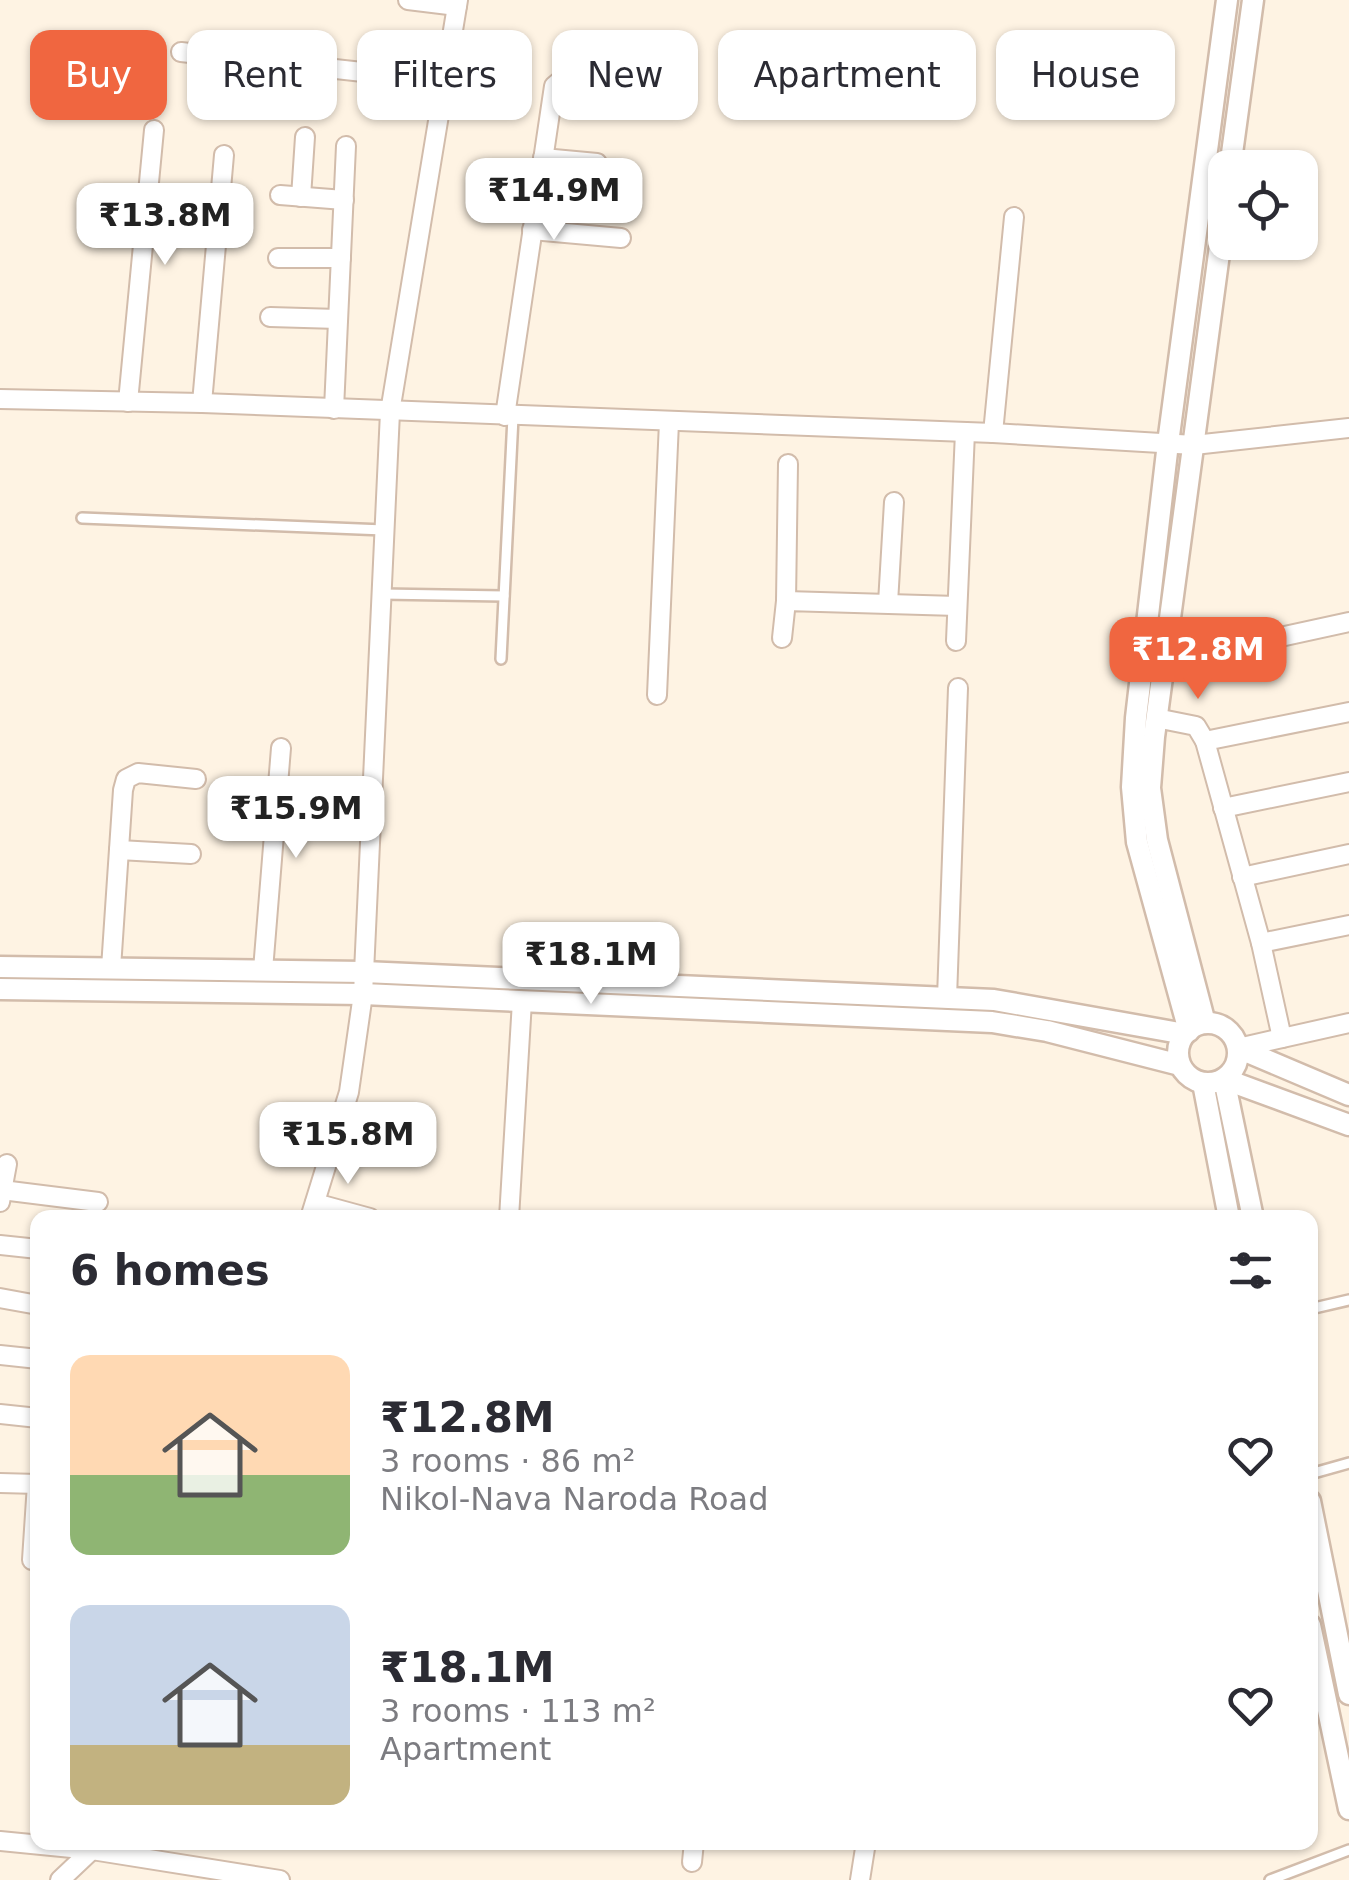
<!DOCTYPE html>
<html lang="en">
<head>
<meta charset="utf-8">
<style>
	:root { --surface:#fff; --page:#f7f7f7; --text:#2b2b33; --muted:#7c7c81; --accent:#f06640 }
	body { margin:0; font-family:"DejaVu Sans",sans-serif; background:var(--page); color:var(--text); height:100vh; display:flex; flex-direction:column; font-size:38px; white-space:nowrap }
	* { box-sizing:border-box; margin:0 }
	p { font-size:32px; color:var(--muted) }
	.icon { flex:none; width:55px; height:55px; fill:none; stroke:currentColor; stroke-width:2; stroke-linecap:round; stroke-linejoin:round }
	.map { position:relative; flex:1; overflow:hidden }
	.sheet { position:absolute; left:30px; top:1210px; width:1288px; height:640px; display:flex; flex-direction:column; background:var(--surface); border-radius:20px; box-shadow:0 2px 8px #0004 }
	.sheet>* { flex:none }
	.hud { position:absolute; left:30px; top:30px; width:1290px; height:90px; display:flex; gap:20px }
	.buttons { position:absolute; left:1208px; top:150px; display:grid; gap:20px }
	.buttons a { display:grid; place-items:center; width:110px; height:110px; border-radius:20px; background:var(--surface); box-shadow:0 2px 8px #0004; font-size:50px }
	.price { position:absolute; translate:-50% -85px; padding:0 22px; border-radius:20px; background:#fff; color:#222; font-size:32px; line-height:65px; filter:drop-shadow(0 2px 5px #0008) }
	.price::after { content:''; position:absolute; left:50%; top:60px; width:30px; height:22px; margin-left:-15px; background:inherit; clip-path:polygon(0 0,100% 0,50% 100%) }
	.price.current { background:var(--accent); color:#fff }
	ul { padding:0; list-style:none }
	li { display:flex; align-items:center; gap:30px; height:250px; padding:0 40px }
	li span { display:grid; place-items:center; flex:none; width:280px; height:200px; border-radius:20px; color:#555 }
	li>.icon { margin-inline-start:auto }
	span .icon { width:120px; height:120px; fill:#fffc; stroke-width:1 }
	li b { font-size:42px }
	h2 { display:flex; justify-content:space-between; align-items:center; height:120px; padding:0 40px; font-size:42px }
	.pill { padding:0 35px; border-radius:20px; background:var(--surface); box-shadow:0 2px 8px #0004; font-size:35px; line-height:90px }
	.pill.current { background:var(--accent); color:#fff }
	.map>svg:first-child { display:block }
	.lines { fill:none; stroke-linecap:round; stroke-linejoin:round }
	.service-casing { stroke:#d2bcab; stroke-width:14 }
	.minor-casing { stroke:#d2bcab; stroke-width:22 }
	.tertiary-casing { stroke:#d2bcab; stroke-width:25 }
	.service { stroke:#fff; stroke-width:9 }
	.minor { stroke:#fff; stroke-width:18 }
	.tertiary { stroke:#fff; stroke-width:20 }
</style>
</head>
<body>
<div class="map">
<svg width="1349" height="1880" viewBox="0 0 1349 1880">
	<rect width="100%" height="100%" fill="#fef3e3"/>
	<g class="lines">
		<defs>
			<g id="service">
				<polyline points="82,518 384,530"/>
				<polyline points="382,594 504,596"/>
				<polyline points="501,659 513,417"/>
				<polyline points="1310,1309 1349,1300"/>
				<polyline points="1310,1474 1349,1463"/>
				<polyline points="1270,1880 1349,1850"/>
			</g>
			<g id="minor">
				<polyline points="408,0 457,6"/>
				<polyline points="181,52 444,81"/>
				<polyline points="543,158 597,163"/>
				<polyline points="280,195 344,200"/>
				<polyline points="301,197 305,137"/>
				<polyline points="532,230 621,238"/>
				<polyline points="278,258 341,258"/>
				<polyline points="270,317 338,319"/>
				<polyline points="0,399 202,403 993,433 1194,445 1349,428"/>
				<polyline points="128,402 154,130"/>
				<polyline points="202,403 224,155"/>
				<polyline points="334,409 346,146"/>
				<path d="M 505,416 L 554,86 C 569,71 591,78 611,80"/>
				<polyline points="993,433 1014,217"/>
				<polyline points="786,601 788,464"/>
				<polyline points="888,603 894,502"/>
				<polyline points="782,638 786,601 957,606"/>
				<polyline points="956,641 965,432"/>
				<polyline points="1142,667 1349,622"/>
				<polyline points="657,695 669,422"/>
				<polyline points="1156,718 1196,726 1205,741"/>
				<polyline points="1223,808 1349,782"/>
				<polyline points="119,850 191,854"/>
				<polyline points="1242,877 1349,854"/>
				<polyline points="1261,943 1349,925"/>
				<polyline points="111,968 123,790 126,779 138,773 196,779"/>
				<polyline points="263,970 281,748"/>
				<polyline points="947,998 958,688"/>
				<polyline points="1282,1038 1261,943 1205,741 1349,712"/>
				<polyline points="1238,1048 1349,1023"/>
				<polyline points="2,1190 98,1202"/>
				<polyline points="0,1202 7,1164"/>
				<polyline points="315,1203 370,1218"/>
				<polyline points="310,1218 349,1092 363,994 390,412 458,0"/>
				<polyline points="509,1218 522,1001"/>
				<polyline points="0,1245 38,1249"/>
				<polyline points="0,1298 38,1305"/>
				<polyline points="0,1355 38,1359"/>
				<polyline points="0,1414 38,1418"/>
				<polyline points="0,1483 38,1484"/>
				<polyline points="32,1560 37,1484"/>
				<polyline points="0,1841 92,1850 280,1880"/>
				<polyline points="692,1862 694,1842"/>
				<polyline points="60,1880 96,1846"/>
				<polyline points="860,1880 866,1842"/>
			</g>
			<g id="tertiary">
				<polyline points="1230,168 1253,0"/>
				<polyline points="0,967 364,972 994,1000 1185,1034"/>
				<polyline points="0,989 363,994 992,1022 1047,1031 1180,1065"/>
				<circle cx="1208" cy="1053" r="30"/>
				<polyline points="1205,1023 1157,840 1150,788 1154,737 1225,209"/>
				<polyline points="1189,1031 1137,842 1132,787 1136,718 1168,443 1227,0"/>
				<polyline points="1238,1048 1349,1095"/>
				<polyline points="1224,1079 1253,1218"/>
				<polyline points="1224,1079 1349,1125"/>
				<polyline points="1203,1083 1229,1218"/>
				<polyline points="1310,1501 1349,1694"/>
				<polyline points="1310,1625 1349,1809"/>
			</g>
		</defs>
		<use href="#service" class="service-casing"/>
		<use href="#minor" class="minor-casing"/>
		<use href="#tertiary" class="tertiary-casing"/>
		<use href="#service" class="service"/>
		<use href="#minor" class="minor"/>
		<use href="#tertiary" class="tertiary"/>
	</g>
</svg>
<div class="buttons">
<a><svg class="icon" aria-label="locate" viewBox="0 0 24 24"><circle cx="12" cy="12" r="6"/><path d="M12 2v4M12 18v4M2 12h4M18 12h4"/></svg></a>
</div>
<b class="price" style="left:554px;top:243px">₹14.9M</b>
<b class="price" style="left:165px;top:268px">₹13.8M</b>
<b class="price current" style="left:1198px;top:702px">₹12.8M</b>
<b class="price" style="left:296px;top:861px">₹15.9M</b>
<b class="price" style="left:591px;top:1007px">₹18.1M</b>
<b class="price" style="left:348px;top:1187px">₹15.8M</b>
<div class="hud">
<a class="pill current">Buy</a>
<a class="pill">Rent</a>
<a class="pill">Filters</a>
<a class="pill">New</a>
<a class="pill">Apartment</a>
<a class="pill">House</a>
</div>
<section class="sheet">
<h2>6 homes<svg class="icon" aria-label="filters" viewBox="0 0 24 24"><path d="M4 7h16M4 17h16"/><circle cx="9" cy="7" r="2"/><circle cx="15" cy="17" r="2"/></svg></h2>
<ul>
<li><span style="background:linear-gradient(#ffd9b3 60%,#8fb573 0)"><svg class="icon" aria-label="home" viewBox="0 0 24 24"><path d="M3 11l9-7 9 7M6 9v11h12V9"/></svg></span><div><b>₹12.8M</b><p>3 rooms · 86 m²</p><p>Nikol-Nava Naroda Road</p></div><svg class="icon" aria-label="heart" viewBox="0 0 24 24"><path d="M12 20l-8-8c-3-5 5-10 8-4 3-6 11-1 8 4z"/></svg></li>
<li><span style="background:linear-gradient(#c9d6e8 70%,#c2b280 0)"><svg class="icon" aria-label="home" viewBox="0 0 24 24"><path d="M3 11l9-7 9 7M6 9v11h12V9"/></svg></span><div><b>₹18.1M</b><p>3 rooms · 113 m²</p><p>Apartment</p></div><svg class="icon" aria-label="heart" viewBox="0 0 24 24"><path d="M12 20l-8-8c-3-5 5-10 8-4 3-6 11-1 8 4z"/></svg></li>
</ul>
</section>
</div>
</body>
</html>
